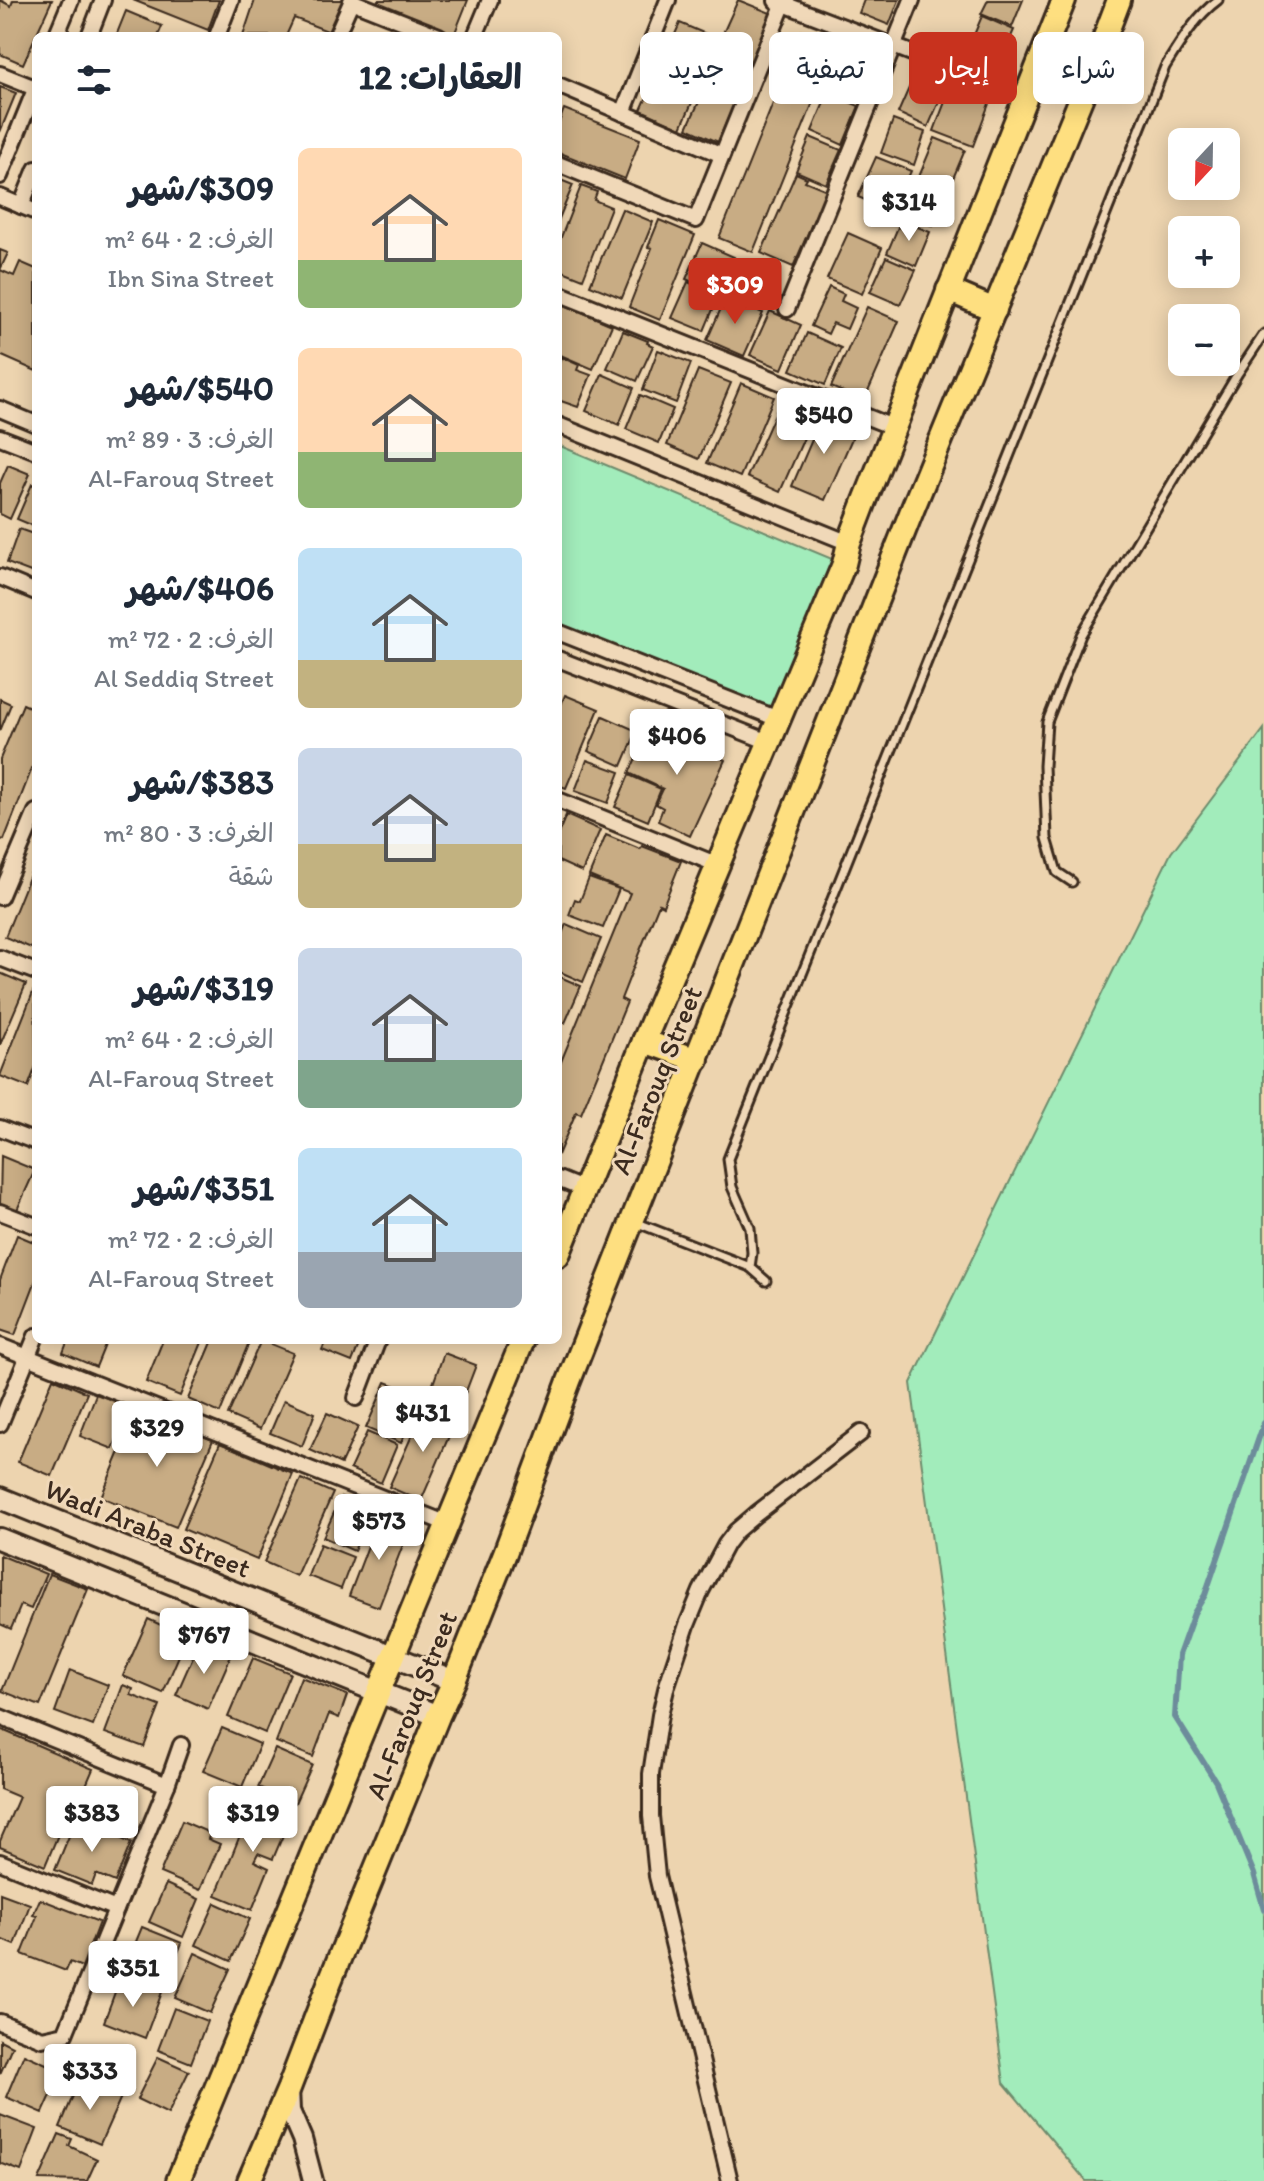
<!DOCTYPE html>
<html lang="ar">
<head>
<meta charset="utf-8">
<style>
	:root { --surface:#fff; --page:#f6f6f7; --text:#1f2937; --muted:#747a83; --accent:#c8321e }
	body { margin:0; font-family:Itim,"Playpen Sans Arabic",sans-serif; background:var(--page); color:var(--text); direction:rtl; height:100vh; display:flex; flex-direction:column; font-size:30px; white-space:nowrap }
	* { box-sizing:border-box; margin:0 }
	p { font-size:26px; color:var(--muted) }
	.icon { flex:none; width:44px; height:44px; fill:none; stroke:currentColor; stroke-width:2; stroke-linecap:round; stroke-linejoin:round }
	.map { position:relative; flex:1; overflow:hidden; direction:ltr }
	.side { position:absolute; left:32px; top:32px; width:530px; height:1312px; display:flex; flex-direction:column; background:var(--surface); border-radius:12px; box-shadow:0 4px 20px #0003; direction:rtl }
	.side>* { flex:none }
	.banner { position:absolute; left:586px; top:32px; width:558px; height:72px; direction:rtl; display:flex; gap:16px }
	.needle { width:52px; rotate:202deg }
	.fabs { position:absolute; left:1168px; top:128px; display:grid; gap:16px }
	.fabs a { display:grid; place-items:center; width:72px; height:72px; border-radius:12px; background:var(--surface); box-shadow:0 4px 20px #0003; font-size:40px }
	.price { position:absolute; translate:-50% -68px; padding:0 18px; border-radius:8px; background:#fff; color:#222; font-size:26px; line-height:52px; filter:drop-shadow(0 2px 4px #0008) }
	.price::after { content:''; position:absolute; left:50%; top:48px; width:24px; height:18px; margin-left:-12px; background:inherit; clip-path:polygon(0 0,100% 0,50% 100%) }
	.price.current { background:var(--accent); color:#fff }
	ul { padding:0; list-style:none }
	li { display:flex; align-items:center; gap:24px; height:200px; padding:0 40px }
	li span { display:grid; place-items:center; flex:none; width:224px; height:160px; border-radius:12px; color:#555 }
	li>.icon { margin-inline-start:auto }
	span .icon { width:96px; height:96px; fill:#fffc; stroke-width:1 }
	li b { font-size:34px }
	h2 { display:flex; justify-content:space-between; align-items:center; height:96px; padding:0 40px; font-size:34px }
	.chip { padding:0 28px; border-radius:12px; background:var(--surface); box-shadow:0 4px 20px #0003; font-size:28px; line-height:72px }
	.chip.current { background:var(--accent); color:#fff }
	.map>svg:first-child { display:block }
	.green { fill:#a2ecbb; stroke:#6e8b6c; stroke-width:2 }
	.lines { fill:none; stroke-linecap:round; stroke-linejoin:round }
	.stream { stroke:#6d8c9b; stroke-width:6 }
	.building { fill:#c8ac84; stroke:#3b2a1e; stroke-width:2 }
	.service-casing { stroke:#3b2a1e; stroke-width:13 }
	.minor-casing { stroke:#3b2a1e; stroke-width:20 }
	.tertiary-casing { stroke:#3b2a1e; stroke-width:24 }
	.secondary-casing { stroke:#3b2a1e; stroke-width:26 }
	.primary-casing { stroke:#3b2a1e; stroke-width:28 }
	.service { stroke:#f0d8b8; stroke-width:7 }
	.minor { stroke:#f0d8b8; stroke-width:14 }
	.tertiary { stroke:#f0d8b8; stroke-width:18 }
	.secondary { stroke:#f0d8b8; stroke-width:20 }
	.primary { stroke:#fedf80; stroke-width:22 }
	.labels { text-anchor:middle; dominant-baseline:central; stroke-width:6; stroke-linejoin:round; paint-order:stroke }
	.street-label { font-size:28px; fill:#3b2a1e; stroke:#f0d8b8 }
</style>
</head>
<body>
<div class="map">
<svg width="1264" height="2181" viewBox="0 0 1264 2181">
	<rect width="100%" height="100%" fill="#edd4af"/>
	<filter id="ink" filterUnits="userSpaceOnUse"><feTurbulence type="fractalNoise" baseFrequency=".0125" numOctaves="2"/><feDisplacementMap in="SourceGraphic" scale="16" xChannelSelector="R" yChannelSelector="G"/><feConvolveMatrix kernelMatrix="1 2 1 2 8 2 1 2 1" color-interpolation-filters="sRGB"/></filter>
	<g filter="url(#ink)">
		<g class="green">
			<polygon points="558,445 844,564 778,719 558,632"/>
			<polygon points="1264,729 1264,2181 1086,2181 1004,2083 911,1383 1171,853"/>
		</g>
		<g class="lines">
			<polyline class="stream" points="1264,1423 1205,1595 1194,1613 1179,1655 1175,1717 1216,1782 1254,1874 1264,1909"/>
		</g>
		<g class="building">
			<polygon points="0,0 11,6 13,0 52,0 23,64 0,54"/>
			<polygon points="133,0 219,0 208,30"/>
			<polygon points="255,0 343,0 330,32 294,18 286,36 243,36"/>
			<polygon points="378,0 468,0 454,35 377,3"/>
			<polygon points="738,0 773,14 736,98 701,82 681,128 641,110 680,23 720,40"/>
			<polygon points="864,0 899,0 889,25 859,13"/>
			<polygon points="988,0 1023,0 1012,27 981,14"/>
			<polygon points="126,11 162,26 158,36 116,36"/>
			<polygon points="982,16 1014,30 997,69 965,56"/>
			<polygon points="802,31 836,45 753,252 719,238"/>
			<polygon points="846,48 882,66 864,103 828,86"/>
			<polygon points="915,74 945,88 928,127 898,113"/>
			<polygon points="951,86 990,101 973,146 934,131"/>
			<polygon points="0,87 16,93 0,132"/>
			<polygon points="704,91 734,104 718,142 687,128"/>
			<polygon points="828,93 859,106 843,145 812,131"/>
			<polygon points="564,109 640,139 625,179 558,152 558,125"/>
			<polygon points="893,120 925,132 914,165 881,153"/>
			<polygon points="810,137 841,150 826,184 796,171"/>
			<polygon points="935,138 965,150 933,226 904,213"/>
			<polygon points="876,157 911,171 893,212 858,197"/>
			<polygon points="796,173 807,178 805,181 827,190 793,267 761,253"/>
			<polygon points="558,179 573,185 558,221"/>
			<polygon points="581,186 597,192 594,200 611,207 583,279 558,269 558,245"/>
			<polygon points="622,209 653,222 622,298 590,285"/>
			<polygon points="659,220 695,235 660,320 629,307 652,248 648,247"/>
			<polygon points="901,220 930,232 916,266 887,253"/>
			<polygon points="848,233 882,248 862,294 827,279"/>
			<polygon points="702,243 734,257 718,294 686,279"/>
			<polygon points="0,250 8,253 0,270 14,276 20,262 36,269 36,371 0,355"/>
			<polygon points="886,257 916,270 900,305 870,292"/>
			<polygon points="688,282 719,295 704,331 672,318"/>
			<polygon points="829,287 844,294 841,301 856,308 847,329 833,323 828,334 811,326"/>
			<polygon points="726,297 763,313 744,356 707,340"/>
			<polygon points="558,302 612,325 593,369 558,354"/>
			<polygon points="867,307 899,321 864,401 831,387"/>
			<polygon points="770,311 801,325 782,369 750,355"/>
			<polygon points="623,331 648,341 647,343 653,346 637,381 607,368"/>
			<polygon points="807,333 841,348 825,385 791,370"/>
			<polygon points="658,350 691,363 676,403 643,390"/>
			<polygon points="561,357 579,365 577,370 591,375 578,407 558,400 558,366"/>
			<polygon points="698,370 731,383 699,459 667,445"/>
			<polygon points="602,374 634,388 619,425 586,411"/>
			<polygon points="741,383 774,397 740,477 707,463"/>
			<polygon points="640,395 673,409 659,443 626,429"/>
			<polygon points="782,398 815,413 780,492 747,477"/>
			<polygon points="824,412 857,427 825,500 792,486"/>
			<polygon points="8,465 30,474 10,519 0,514 0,483"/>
			<polygon points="32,484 36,486 36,527 17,519"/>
			<polygon points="19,529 36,535 36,574 7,563"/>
			<polygon points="565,695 599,709 566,788 558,785 558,712"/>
			<polygon points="0,699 11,704 0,731"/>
			<polygon points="23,704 36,710 36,758 4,840 0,839 0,759"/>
			<polygon points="603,716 637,731 622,766 588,751"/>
			<polygon points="651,726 725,760 690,836 658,821 663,808 656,804 663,789 629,773"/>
			<polygon points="587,760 620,772 608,803 575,791"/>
			<polygon points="629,775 661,789 648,821 615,807"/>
			<polygon points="566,815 600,830 582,872 558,861 558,834"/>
			<polygon points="606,835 640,849 642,846 681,861 663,906 659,904 639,953 621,999 627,1002 581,1114 576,1112 558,1155 558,1069 630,893 589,876"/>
			<polygon points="34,865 36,865 36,950 5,937"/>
			<polygon points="589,878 619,889 603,928 569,915 575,899 580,901"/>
			<polygon points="566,924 601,939 583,982 558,971 558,943"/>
			<polygon points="0,973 26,984 0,1045"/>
			<polygon points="558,976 581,986 565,1023 558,1020"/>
			<polygon points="35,987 36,1066 28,1087 0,1076"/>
			<polygon points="1,1156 35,1170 17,1210 0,1203"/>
			<polygon points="17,1235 36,1243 36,1280 15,1335 0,1330 0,1280"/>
			<polygon points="68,1340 107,1340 96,1367 63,1353"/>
			<polygon points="163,1340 203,1340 180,1396 146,1382"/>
			<polygon points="213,1340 250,1340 220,1413 188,1399"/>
			<polygon points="261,1340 293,1353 260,1429 228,1415"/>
			<polygon points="326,1340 361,1340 352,1362 322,1350"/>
			<polygon points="444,1353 476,1365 460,1407 429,1395"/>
			<polygon points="53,1378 87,1393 52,1476 18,1462"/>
			<polygon points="386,1382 421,1396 401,1443 366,1428"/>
			<polygon points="96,1394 129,1406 113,1449 80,1436"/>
			<polygon points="284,1400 315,1413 302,1446 270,1433"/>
			<polygon points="425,1406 456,1420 421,1501 389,1487"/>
			<polygon points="149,1413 213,1440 176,1527 101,1497 135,1416 146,1421"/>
			<polygon points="327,1413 358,1427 341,1464 310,1450"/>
			<polygon points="367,1432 397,1445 381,1483 350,1469"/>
			<polygon points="220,1443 293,1474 257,1560 183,1529"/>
			<polygon points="301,1479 333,1493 296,1576 264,1562"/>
			<polygon points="341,1497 372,1511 354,1551 323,1537"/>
			<polygon points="379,1517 409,1529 379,1607 349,1596"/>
			<polygon points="320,1544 353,1557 341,1589 308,1576"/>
			<polygon points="0,1555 46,1574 31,1609 21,1605 11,1629 0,1624"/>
			<polygon points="49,1574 88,1589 40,1706 2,1691"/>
			<polygon points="148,1619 187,1637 163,1693 123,1676"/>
			<polygon points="199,1643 231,1656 208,1709 176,1695"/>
			<polygon points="253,1658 290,1673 265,1733 228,1717"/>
			<polygon points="70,1670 108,1685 93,1726 55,1712"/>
			<polygon points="301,1677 347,1695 339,1718 329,1714 313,1757 276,1742"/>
			<polygon points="123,1685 133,1689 131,1695 160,1706 144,1747 105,1733"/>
			<polygon points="222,1728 260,1744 242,1787 203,1771"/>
			<polygon points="0,1729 93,1769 76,1809 70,1806 45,1866 0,1847 0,1841 19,1797 0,1789"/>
			<polygon points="275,1749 312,1765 295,1803 258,1787"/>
			<polygon points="255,1798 292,1814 273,1859 258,1853 254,1861 269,1868 252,1910 216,1895"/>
			<polygon points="76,1819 131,1843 115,1882 96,1874 92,1885 55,1870"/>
			<polygon points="182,1821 210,1833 208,1839 220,1844 200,1890 160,1873"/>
			<polygon points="166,1884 199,1899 183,1937 149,1922"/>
			<polygon points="0,1893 30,1904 15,1945 0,1939"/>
			<polygon points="40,1899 99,1922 82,1967 70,1962 66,1971 22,1954 37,1916 33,1915"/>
			<polygon points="215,1903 250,1919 231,1961 196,1945"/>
			<polygon points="142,1927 182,1943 163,1989 123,1973"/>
			<polygon points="195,1953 230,1969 210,2013 175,1998"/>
			<polygon points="118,1984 139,1992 142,1985 162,1992 145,2038 104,2022"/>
			<polygon points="174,2008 207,2021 191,2063 158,2050"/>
			<polygon points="0,2040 12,2046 0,2074"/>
			<polygon points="24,2054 62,2071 43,2113 6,2097"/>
			<polygon points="158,2057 189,2071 168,2114 137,2099"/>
			<polygon points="80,2079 121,2097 100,2144 60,2127"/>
			<polygon points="0,2115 37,2129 21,2171 0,2163"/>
			<polygon points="59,2134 72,2139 69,2146 97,2159 87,2181 39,2180"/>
		</g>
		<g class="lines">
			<defs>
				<g id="service">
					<polyline points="1072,882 1057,872 1047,838 1044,766 1047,722 1081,635 1238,373 1264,334"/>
					<polyline points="635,1222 750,1267 766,1281"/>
					<path d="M 750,1267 L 752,1253 L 750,1228 L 732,1187 L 728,1159 L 1165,67 C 1180,43 1195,17 1218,0"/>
				</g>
				<g id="minor">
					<polyline points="351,1 439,36"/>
					<polyline points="776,1 1026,97"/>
					<polyline points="56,36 71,0"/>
					<polyline points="89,36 103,0"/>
					<polyline points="217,36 231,0"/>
					<polyline points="336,36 352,0"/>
					<polyline points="475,36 490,0"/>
					<polyline points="0,74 35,88"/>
					<polyline points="558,85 722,155"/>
					<polyline points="623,113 668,0"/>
					<polyline points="558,164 696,220 785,0"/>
					<polyline points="0,176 36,87"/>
					<polyline points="0,197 36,212"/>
					<polyline points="21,206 36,169"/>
					<polyline points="558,293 895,428"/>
					<polyline points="787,309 912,0"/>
					<polyline points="0,409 36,424"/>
					<polyline points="558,425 849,543"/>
					<polyline points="0,437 36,451"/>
					<polyline points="0,577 36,592"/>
					<polyline points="558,632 778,719"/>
					<polyline points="558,659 769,742"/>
					<polyline points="558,800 718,865"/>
					<polyline points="0,897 36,812"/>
					<polyline points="0,958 36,972"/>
					<polyline points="0,1128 36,1142"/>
					<polyline points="558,1179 585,1190"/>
					<polyline points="0,1212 36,1226"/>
					<polyline points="0,1346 448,1524"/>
					<polyline points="356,1398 378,1340"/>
					<polyline points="0,1424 36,1336"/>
					<polyline points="0,1717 167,1785"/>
					<polyline points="0,1862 116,1909"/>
					<polyline points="0,2022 42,2039 65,2034 167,1785 181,1745"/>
					<polyline points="730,2181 657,1876 651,1816 651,1774 660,1715 667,1685 687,1625 701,1591 726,1544 736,1531 756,1514 861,1433"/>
				</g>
				<polyline id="tertiary" points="289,2088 290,2111 302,2139 313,2181"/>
				<g id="secondary">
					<polyline points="0,1498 454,1681"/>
					<polyline points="0,1539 438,1716"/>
				</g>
				<g id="primary">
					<polyline points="948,290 995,310"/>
					<polyline points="644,1041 697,1060"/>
					<polyline points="558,1255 644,1041 844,564 849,543 865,501 1064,0"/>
					<polyline points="178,2181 523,1340"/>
					<polyline points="249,2181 289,2088 330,1981 438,1716 454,1681 505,1553 569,1381 913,508 1089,79 1119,0"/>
				</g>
			</defs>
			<use href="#service" class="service-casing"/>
			<use href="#minor" class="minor-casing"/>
			<use href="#tertiary" class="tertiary-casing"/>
			<use href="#secondary" class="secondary-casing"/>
			<use href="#primary" class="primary-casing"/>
			<use href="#service" class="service"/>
			<use href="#minor" class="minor"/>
			<use href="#tertiary" class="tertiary"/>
			<use href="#secondary" class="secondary"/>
			<use href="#primary" class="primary"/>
		</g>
	</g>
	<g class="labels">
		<g class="street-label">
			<text transform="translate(656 1080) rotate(-68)">Al-Farouq Street</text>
			<text transform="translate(148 1528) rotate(22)">Wadi Araba Street</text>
			<text transform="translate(411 1705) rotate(-68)">Al-Farouq Street</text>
		</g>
	</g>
</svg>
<div class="fabs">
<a><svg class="needle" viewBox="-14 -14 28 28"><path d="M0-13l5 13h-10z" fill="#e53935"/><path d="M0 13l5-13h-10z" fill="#747a83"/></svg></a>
<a>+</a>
<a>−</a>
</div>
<b class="price" style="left:909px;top:243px">$314</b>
<b class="price current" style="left:735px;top:326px">$309</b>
<b class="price" style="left:824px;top:456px">$540</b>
<b class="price" style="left:677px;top:777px">$406</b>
<b class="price" style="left:423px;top:1454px">$431</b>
<b class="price" style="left:157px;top:1469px">$329</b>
<b class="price" style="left:379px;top:1562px">$573</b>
<b class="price" style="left:204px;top:1676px">$767</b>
<b class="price" style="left:92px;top:1854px">$383</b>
<b class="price" style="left:253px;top:1854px">$319</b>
<b class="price" style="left:133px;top:2009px">$351</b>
<b class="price" style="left:90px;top:2112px">$333</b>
<div class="banner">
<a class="chip">شراء</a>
<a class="chip current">إيجار</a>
<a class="chip">تصفية</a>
<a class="chip">جديد</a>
</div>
<section class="side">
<h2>العقارات: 12<svg class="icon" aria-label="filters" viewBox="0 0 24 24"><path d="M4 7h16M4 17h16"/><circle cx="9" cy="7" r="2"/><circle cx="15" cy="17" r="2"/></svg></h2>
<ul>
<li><span style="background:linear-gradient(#ffd9b3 70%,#8fb573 0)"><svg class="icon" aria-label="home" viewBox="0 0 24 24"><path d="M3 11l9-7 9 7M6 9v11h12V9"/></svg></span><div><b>$309/شهر</b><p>الغرف: 2 · 64 m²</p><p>Ibn Sina Street</p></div></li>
<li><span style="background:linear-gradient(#ffd9b3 65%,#8fb573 0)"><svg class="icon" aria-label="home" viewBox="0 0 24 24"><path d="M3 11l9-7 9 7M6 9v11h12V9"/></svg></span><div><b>$540/شهر</b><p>الغرف: 3 · 89 m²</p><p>Al-Farouq Street</p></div></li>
<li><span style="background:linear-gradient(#bfe0f5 70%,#c2b280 0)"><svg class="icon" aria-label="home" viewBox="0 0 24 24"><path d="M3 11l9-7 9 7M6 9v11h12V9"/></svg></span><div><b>$406/شهر</b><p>الغرف: 2 · 72 m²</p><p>Al Seddiq Street</p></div></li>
<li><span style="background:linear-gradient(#c9d6e8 60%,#c2b280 0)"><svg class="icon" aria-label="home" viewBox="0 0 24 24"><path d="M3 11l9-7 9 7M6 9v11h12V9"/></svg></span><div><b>$383/شهر</b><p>الغرف: 3 · 80 m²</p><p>شقة</p></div></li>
<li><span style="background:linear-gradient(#c9d6e8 70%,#7fa58c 0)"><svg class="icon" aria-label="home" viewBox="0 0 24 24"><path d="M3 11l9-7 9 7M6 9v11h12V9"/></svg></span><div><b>$319/شهر</b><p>الغرف: 2 · 64 m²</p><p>Al-Farouq Street</p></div></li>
<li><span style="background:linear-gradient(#bfe0f5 65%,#9aa5b1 0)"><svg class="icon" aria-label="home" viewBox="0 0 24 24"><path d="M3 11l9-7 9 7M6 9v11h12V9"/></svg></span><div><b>$351/شهر</b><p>الغرف: 2 · 72 m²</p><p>Al-Farouq Street</p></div></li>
</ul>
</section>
</div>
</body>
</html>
